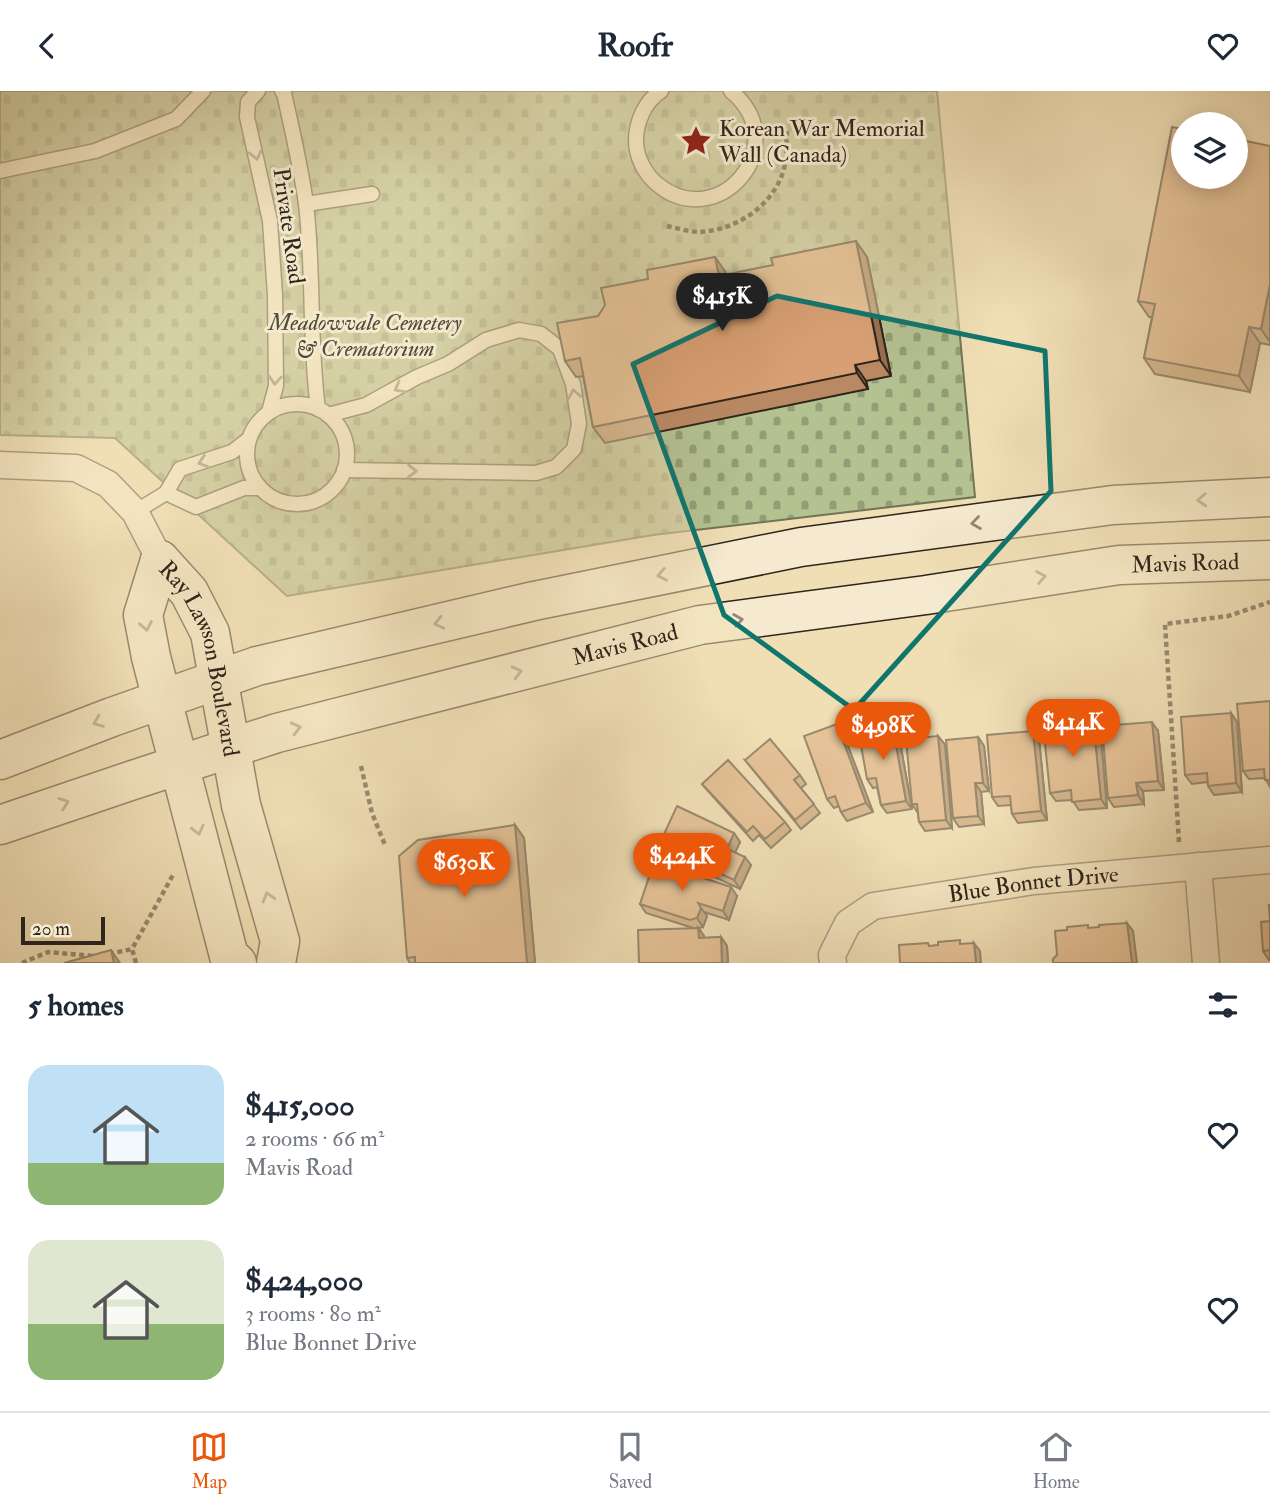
<!DOCTYPE html>
<html lang="en">
<head>
<meta charset="utf-8">
<style>
	:root { --surface:#fff; --page:#f2f2f3; --text:#1f2937; --muted:#747a83; --line:#e0e1e3; --accent:#ea580c }
	body { margin:0; font-family:"IM FELL Double Pica",serif; background:var(--page); color:var(--text); height:100vh; display:flex; flex-direction:column; font-size:26px; white-space:nowrap }
	* { box-sizing:border-box; margin:0 }
	p { font-size:23px; color:var(--muted) }
	.icon { flex:none; width:38px; height:38px; fill:none; stroke:currentColor; stroke-width:2; stroke-linecap:round; stroke-linejoin:round }
	.map { position:relative; height:872px; overflow:hidden }
	.side { display:flex; flex-direction:column; background:var(--surface); flex:1 }
	.side>* { flex:none }
	.buttons { position:absolute; left:1171px; top:21px; display:grid; gap:14px }
	.buttons a { display:grid; place-items:center; width:77px; height:77px; border-radius:50%; background:var(--surface); box-shadow:0 4px 18px #0003; font-size:35px }
	.scale { position:absolute; left:21px; bottom:18px; width:84px; box-sizing:border-box; padding-left:7px; border:4px solid #2f251b; border-top:0; font-size:19px; line-height:24px; white-space:nowrap; color:#2f251b; -webkit-text-stroke:5px #f5eacf; paint-order:stroke }
	.price { position:absolute; translate:-50% -60px; padding:0 16px; border-radius:24px; background:var(--accent); color:#fff; font-size:23px; line-height:46px; filter:drop-shadow(0 2px 4px #0008) }
	.price::after { content:''; position:absolute; left:50%; top:42px; width:21px; height:16px; margin-left:-10px; background:inherit; clip-path:polygon(0 0,100% 0,50% 100%) }
	.price.on { background:#222; color:#fff }
	ul { padding:0; list-style:none }
	li { display:flex; align-items:center; gap:21px; height:175px; padding:0 28px }
	li span { display:grid; place-items:center; flex:none; width:196px; height:140px; border-radius:21px; color:#555 }
	li>.icon { margin-inline-start:auto }
	span .icon { width:84px; height:84px; fill:#fffc; stroke-width:1 }
	li b { font-size:30px }
	h2 { display:flex; justify-content:space-between; align-items:center; height:84px; padding:0 28px; font-size:30px }
	header { display:flex; justify-content:space-between; align-items:center; height:91px; padding:0 28px; background:var(--surface); font-size:32px; font-weight:700 }
	.tabs { display:flex; justify-content:space-around; align-items:center; height:98px; border-top:2px solid var(--line); background:var(--surface); font-size:19px; color:var(--muted) }
	.tabs a { display:grid; justify-items:center; gap:4px }
	.tabs .on { color:var(--accent) }
	.map>svg:first-child { display:block }
	.cemetery { fill:url(#cemetery-stones); stroke:#727456; stroke-width:2 }
	.lines { fill:none; stroke-linecap:round; stroke-linejoin:round }
	.lane-casing { stroke:#5f5342; stroke-width:17 }
	.street-casing { stroke:#5f5342; stroke-width:29 }
	.secondary-casing { stroke:#2f251b; stroke-width:41 }
	.path { stroke:#2f251b; stroke-width:4.5; stroke-dasharray:5 3.5; stroke-linecap:butt }
	.lane { stroke:#f5eacf; stroke-width:14 }
	.street { stroke:#f5eacf; stroke-width:26 }
	.secondary { stroke:#f5eacf; stroke-width:38 }
	.wall { fill:#b98963; stroke:#2f251b; stroke-width:2 }
	.shaded-wall { fill:#966f50; stroke:#2f251b; stroke-width:2 }
	.building { fill:#d79f73; stroke:#2f251b; stroke-width:2 }
	.oneway { stroke:#928875 }
	.marked { fill:none; stroke:#0f766e; stroke-width:5; stroke-linejoin:round }
	.labels { text-anchor:middle; dominant-baseline:central; stroke-width:6; stroke-linejoin:round; paint-order:stroke }
	.poi-label { font-size:23px; fill:#2f251b; stroke:#f5eacf; text-anchor:start }
	.street-label { font-size:23px; fill:#2f251b; stroke:#f5eacf }
	.park-label { font-size:23px; font-style:italic; fill:#504c39; stroke:#f5eacf }
</style>
</head>
<body>
<header><svg class="icon" aria-label="back" viewBox="0 0 24 24"><path d="M15 5l-7 7 7 7"/></svg>Roofr<svg class="icon" aria-label="heart" viewBox="0 0 24 24"><path d="M12 20l-8-8c-3-5 5-10 8-4 3-6 11-1 8 4z"/></svg></header>
<div class="map">
<svg width="1270" height="872" viewBox="0 0 1270 872">
	<defs>
		<pattern id="cemetery-stones" width="16" height="16" patternUnits="userSpaceOnUse" patternTransform="scale(1.75)"><rect width="16" height="16" fill="#b4c292"/><path d="M2 7V4a2 2 0 0 1 4 0v3zM10 15v-3a2 2 0 0 1 4 0v3z" fill="#939d76"/></pattern>
	</defs>
	<rect width="100%" height="100%" fill="#f0deb5"/>
	<filter id="stains"><feTurbulence type="fractalNoise" baseFrequency=".00286" numOctaves="4"/><feColorMatrix values="0 0 0 0 .2 0 0 0 0 .09 0 0 0 0 .02 0 0 0 .5 -.17"/></filter>
	<radialGradient id="worn" r=".72"><stop offset=".6" stop-color="#630" stop-opacity="0"/><stop offset="1" stop-color="#630" stop-opacity=".3"/></radialGradient>
	<polygon class="cemetery" points="0,0 937,0 975,406 653,444 287,505 115,347 0,344"/>
	<g class="lines">
		<defs>
			<g id="lane">
				<polyline points="258,0 248,11 247,26 270,130 275,204 276,295 269,321"/>
				<path d="M 282,0 L 284,2 C 292,39 301,76 306,113 C 314,181 309,250 318,318"/>
				<path d="M 661,0 C 645,10 636,31 636,50 C 636,66 645,83 657,93 C 718,144 796,54 731,0"/>
				<polyline points="0,80 95,60 176,28 203,0"/>
				<polyline points="306,113 372,103"/>
				<circle cx="297" cy="363" r="50"/>
				<polyline points="328,324 366,314 417,286 448,273 486,249 519,239 541,243 560,258 573,293 579,333 574,358 556,376 536,382 344,379"/>
				<polyline points="166,402 196,416 244,397 260,397"/>
				<polyline points="135,421 166,402 180,378 232,361 249,348"/>
			</g>
			<g id="street">
				<polyline points="0,374 76,377 108,393 135,421 160,469"/>
				<polyline points="1198,775 1206,872"/>
				<path id="s1" d="M 833,872 L 832,864 L 848,832 L 873,815 L 1034,790 L 1270,769"/>
			</g>
			<g id="secondary">
				<path id="s2" d="M 160,469 L 189,501 L 210,542 L 241,714 L 280,850 L 276,872"/>
				<polyline points="160,469 143,524 151,566 229,865 237,872"/>
				<polyline points="0,669 112,626 257,575 534,510 801,456 1113,414 1270,406"/>
				<path id="s3" d="M 0,734 L 130,690 L 277,642 L 700,534 L 926,504 L 1119,474 L 1270,469"/>
			</g>
		</defs>
		<use href="#lane" class="lane-casing"/>
		<use href="#street" class="street-casing"/>
		<use href="#secondary" class="secondary-casing"/>
		<g class="path">
			<path d="M 667,135 C 677,137 689,141 700,141 C 734,139 769,118 782,84 C 787,71 786,55 787,40"/>
			<polyline points="361,675 372,722 385,754"/>
			<polyline points="1179,751 1165,533 1228,525 1270,511"/>
			<polyline points="109,863 132,858"/>
			<polyline points="22,872 48,861 94,865"/>
			<polyline points="136,872 132,858 174,782"/>
		</g>
		<use href="#lane" class="lane"/>
		<use href="#street" class="street"/>
		<use href="#secondary" class="secondary"/>
	</g>
	<g class="wall">
		<polygon points="1270,55 1270,254 1260,252 1250,301 1155,283 1144,267 1152,226 1149,226 1138,210"/>
		<polygon points="715,166 727,184 867,166 891,285 866,290 868,298 605,352 593,336 583,285 576,286 565,270 598,225 648,188"/>
		<polygon points="1270,610 1270,696 1265,687 1249,688 1243,680"/>
		<polygon points="1231,622 1237,631 1242,701 1214,704 1208,695 1208,691 1192,693 1185,684"/>
		<polygon points="1093,628 1100,637 1107,717 1079,719 1072,709 1056,710 1050,702"/>
		<polygon points="898,640 912,718 887,722 881,714 877,696 873,697 867,688"/>
		<polygon points="1158,640 1164,699 1143,700 1144,713 1114,716 1108,707"/>
		<polygon points="843,642 873,721 847,730 841,721 839,715 834,717 827,708"/>
		<polygon points="938,645 945,654 952,737 925,740 919,731 918,722 912,713"/>
		<polygon points="978,646 984,655 989,700 981,701 984,733 959,736 953,727"/>
		<polygon points="1039,648 1047,729 1018,732 1012,723 1011,714 998,715 992,706"/>
		<polygon points="745,669 800,684 806,693 801,697 820,722 801,738"/>
		<polygon points="702,693 785,731 791,739 771,757 759,744 753,750 709,701"/>
		<polygon points="515,734 524,747 535,872 410,872 407,867"/>
		<polygon points="734,742 740,751 735,761 751,774 740,798 665,763 659,754"/>
		<polygon points="737,805 729,829 704,821 707,825 703,836 699,837 705,847 721,846 727,855 728,872 693,837 646,822 640,813"/>
		<polygon points="1270,814 1270,869 1269,869 1263,860 1270,830"/>
	</g>
	<g class="shaded-wall">
		<polygon points="856,150 867,166 891,285 880,269"/>
		<polygon points="715,166 726,182 730,201 719,185"/>
		<polygon points="1270,193 1270,251 1261,238"/>
		<polygon points="1249,236 1260,252 1250,301 1239,285"/>
		<polygon points="855,274 866,290 868,298 857,282"/>
		<polygon points="1231,622 1237,631 1242,701 1236,692"/>
		<polygon points="1093,628 1100,637 1107,717 1101,708"/>
		<polygon points="1152,631 1158,640 1164,699 1158,690"/>
		<polygon points="892,632 898,640 912,718 906,710"/>
		<polygon points="837,633 843,642 873,721 866,712"/>
		<polygon points="1033,640 1039,648 1047,729 1041,720"/>
		<polygon points="938,645 945,654 952,737 946,729"/>
		<polygon points="978,646 984,655 989,700 983,692"/>
		<polygon points="975,692 981,701 984,733 978,725"/>
		<polygon points="1136,692 1143,700 1144,713 1138,704"/>
		<polygon points="515,734 524,747 535,872 527,872"/>
		<polygon points="734,742 740,751 733,766 727,758"/>
		<polygon points="745,766 751,774 740,798 734,789"/>
		<polygon points="731,796 737,805 729,829 723,820"/>
		<polygon points="701,817 707,825 703,836 697,827"/>
		<polygon points="1127,832 1133,840 1137,872 1132,872"/>
		<polygon points="698,837 704,845 705,856 699,847"/>
		<polygon points="721,846 727,855 728,872 722,872"/>
		<polygon points="974,852 980,860 981,872 976,872"/>
		<polygon points="111,859 120,872 114,872"/>
	</g>
	<g class="building">
		<polygon points="1172,36 1183,38 1183,86 1236,86 1236,48 1270,55 1270,193 1261,238 1249,236 1239,285 1144,267 1155,213 1138,210"/>
		<polygon points="856,150 880,269 855,274 857,282 593,336 580,267 565,270 557,232 598,225 605,214 601,197 648,188 647,179 715,166 719,185 773,174 771,167"/>
		<polygon points="1270,610 1270,689 1265,689 1264,678 1243,680 1237,613"/>
		<polygon points="1231,622 1236,692 1208,695 1207,682 1185,684 1181,626"/>
		<polygon points="1093,628 1101,708 1072,711 1071,699 1050,702 1043,633"/>
		<polygon points="1152,631 1158,690 1136,692 1138,704 1108,707 1102,635"/>
		<polygon points="892,632 906,710 881,714 876,687 867,688 858,638"/>
		<polygon points="837,633 866,712 841,721 835,705 827,708 804,645"/>
		<polygon points="1033,640 1041,720 1012,723 1010,705 992,706 987,644"/>
		<polygon points="938,645 946,729 919,731 917,713 912,713 906,648"/>
		<polygon points="978,646 983,692 975,692 978,725 953,727 946,649"/>
		<polygon points="770,648 800,684 794,689 814,713 795,729 745,669"/>
		<polygon points="728,669 785,731 765,748 753,735 747,741 702,693"/>
		<polygon points="677,715 734,742 727,758 745,766 734,789 659,754"/>
		<polygon points="515,734 527,872 415,872 415,866 407,867 399,765 418,749"/>
		<polygon points="654,771 731,796 723,820 698,812 701,817 697,827 690,829 640,813"/>
		<polygon points="1269,814 1270,814 1270,859 1263,860 1261,831 1270,830"/>
		<polygon points="1127,832 1132,872 1053,872 1053,868 1057,864 1055,840 1067,839 1067,836 1088,834 1088,837 1099,836 1099,834"/>
		<polygon points="698,837 699,847 721,846 722,872 639,872 638,839"/>
		<polygon points="960,849 960,853 974,852 976,872 900,872 899,854 928,852 929,855 938,854 938,851"/>
		<polygon points="111,859 114,872 64,872"/>
	</g>
	<defs><path id="oneway-chevron" d="M-2-3.5L2.5 0L-2 3.5" fill="none" stroke-width="1.6" stroke-linecap="round" stroke-linejoin="round" transform="scale(1.75)"/></defs>
	<g class="oneway">
		<use href="#oneway-chevron" transform="translate(256 64) rotate(78)"/>
		<use href="#oneway-chevron" transform="translate(275 289) rotate(94)"/>
		<use href="#oneway-chevron" transform="translate(399 297) rotate(151)"/>
		<use href="#oneway-chevron" transform="translate(574 303) rotate(-100)"/>
		<use href="#oneway-chevron" transform="translate(203 371) rotate(162)"/>
		<use href="#oneway-chevron" transform="translate(412 380) rotate(1)"/>
		<use href="#oneway-chevron" transform="translate(1202 409) rotate(177)"/>
		<use href="#oneway-chevron" transform="translate(976 432) rotate(172)"/>
		<use href="#oneway-chevron" transform="translate(662 484) rotate(169)"/>
		<use href="#oneway-chevron" transform="translate(1041 486) rotate(-9)"/>
		<use href="#oneway-chevron" transform="translate(738 529) rotate(-8)"/>
		<use href="#oneway-chevron" transform="translate(439 532) rotate(167)"/>
		<use href="#oneway-chevron" transform="translate(146 535) rotate(80)"/>
		<use href="#oneway-chevron" transform="translate(517 581) rotate(-14)"/>
		<use href="#oneway-chevron" transform="translate(98 631) rotate(159)"/>
		<use href="#oneway-chevron" transform="translate(296 637) rotate(-14)"/>
		<use href="#oneway-chevron" transform="translate(64 712) rotate(-19)"/>
		<use href="#oneway-chevron" transform="translate(198 739) rotate(76)"/>
		<use href="#oneway-chevron" transform="translate(268 806) rotate(-106)"/>
	</g>
	<path d="M0 0H1270V872H0ZM 777,205 L 1045,260 L 1051,400 L 854,619 L 724,524 L 633,273 Z" fill="#f0deb5" fill-opacity=".55" fill-rule="evenodd"/>
	<path class="marked" d="M 777,205 L 1045,260 L 1051,400 L 854,619 L 724,524 L 633,273 Z"/>
	<defs>
		<symbol id="sight-bare" viewBox="-9 -9 18 18"><path d="M0-6L1.8-2.2L6-1.7L2.9 1.2L3.7 5.4L0 3.3L-3.7 5.4L-2.9 1.2L-6-1.7L-1.8-2.2Z" fill="#8f2418" stroke="#f5eacf" stroke-width="2.5" paint-order="stroke"/></symbol>
	</defs>
	<g fill-rule="evenodd">
		<use href="#sight-bare" x="674" y="28" width="44" height="44"/>
	</g>
	<g class="labels">
		<g class="poi-label">
			<text x="719" y="37">Korean War Memorial<tspan x="719" dy="26">Wall (Canada)</tspan></text>
		</g>
		<g class="street-label">
			<text transform="translate(289 135) rotate(82)">Private Road</text>
			<text stroke="none"><textPath href="#s3" startOffset="1218">Mavis Road</textPath></text>
			<text stroke="none"><textPath href="#s3" startOffset="651">Mavis Road</textPath></text>
			<text stroke="none"><textPath href="#s2" startOffset="110">Ray Lawson Boulevard</textPath></text>
			<text stroke="none"><textPath href="#s1" startOffset="236">Blue Bonnet Drive</textPath></text>
		</g>
		<g class="park-label">
			<text x="365" y="231">Meadowvale Cemetery<tspan x="365" dy="26">&amp; Crematorium</tspan></text>
		</g>
	</g>
	<rect width="100%" height="100%" filter="url(#stains)"/>
	<rect width="100%" height="100%" fill="url(#worn)"/>
</svg>
<div class="buttons">
<a><svg class="icon" aria-label="layers" viewBox="0 0 24 24"><path d="M12 4l9 5-9 5-9-5zM3 14l9 5 9-5"/></svg></a>
</div>
<div class="scale">20 m</div>
<b class="price on" style="left:722px;top:242px">$415K</b>
<b class="price" style="left:1073px;top:668px">$414K</b>
<b class="price" style="left:883px;top:671px">$498K</b>
<b class="price" style="left:682px;top:802px">$424K</b>
<b class="price" style="left:464px;top:808px">$630K</b>
</div>
<section class="side">
<h2>5 homes<svg class="icon" aria-label="filters" viewBox="0 0 24 24"><path d="M4 7h16M4 17h16"/><circle cx="9" cy="7" r="2"/><circle cx="15" cy="17" r="2"/></svg></h2>
<ul>
<li><span style="background:linear-gradient(#bfe0f5 70%,#8fb573 0)"><svg class="icon" aria-label="home" viewBox="0 0 24 24"><path d="M3 11l9-7 9 7M6 9v11h12V9"/></svg></span><div><b>$415,000</b><p>2 rooms · 66 m²</p><p>Mavis Road</p></div><svg class="icon" aria-label="heart" viewBox="0 0 24 24"><path d="M12 20l-8-8c-3-5 5-10 8-4 3-6 11-1 8 4z"/></svg></li>
<li><span style="background:linear-gradient(#dfe7d0 60%,#8fb573 0)"><svg class="icon" aria-label="home" viewBox="0 0 24 24"><path d="M3 11l9-7 9 7M6 9v11h12V9"/></svg></span><div><b>$424,000</b><p>3 rooms · 80 m²</p><p>Blue Bonnet Drive</p></div><svg class="icon" aria-label="heart" viewBox="0 0 24 24"><path d="M12 20l-8-8c-3-5 5-10 8-4 3-6 11-1 8 4z"/></svg></li>
</ul>
</section>
<nav class="tabs">
<a class="on"><svg class="icon" aria-label="map" viewBox="0 0 24 24"><path d="M3 6l6-2 6 2 6-2v14l-6 2-6-2-6 2zM9 4v14M15 6v14"/></svg>Map</a>
<a><svg class="icon" aria-label="saved" viewBox="0 0 24 24"><path d="M7 4h10v16l-5-4-5 4z"/></svg>Saved</a>
<a><svg class="icon" aria-label="home" viewBox="0 0 24 24"><path d="M3 11l9-7 9 7M6 9v11h12V9"/></svg>Home</a>
</nav>
</body>
</html>
